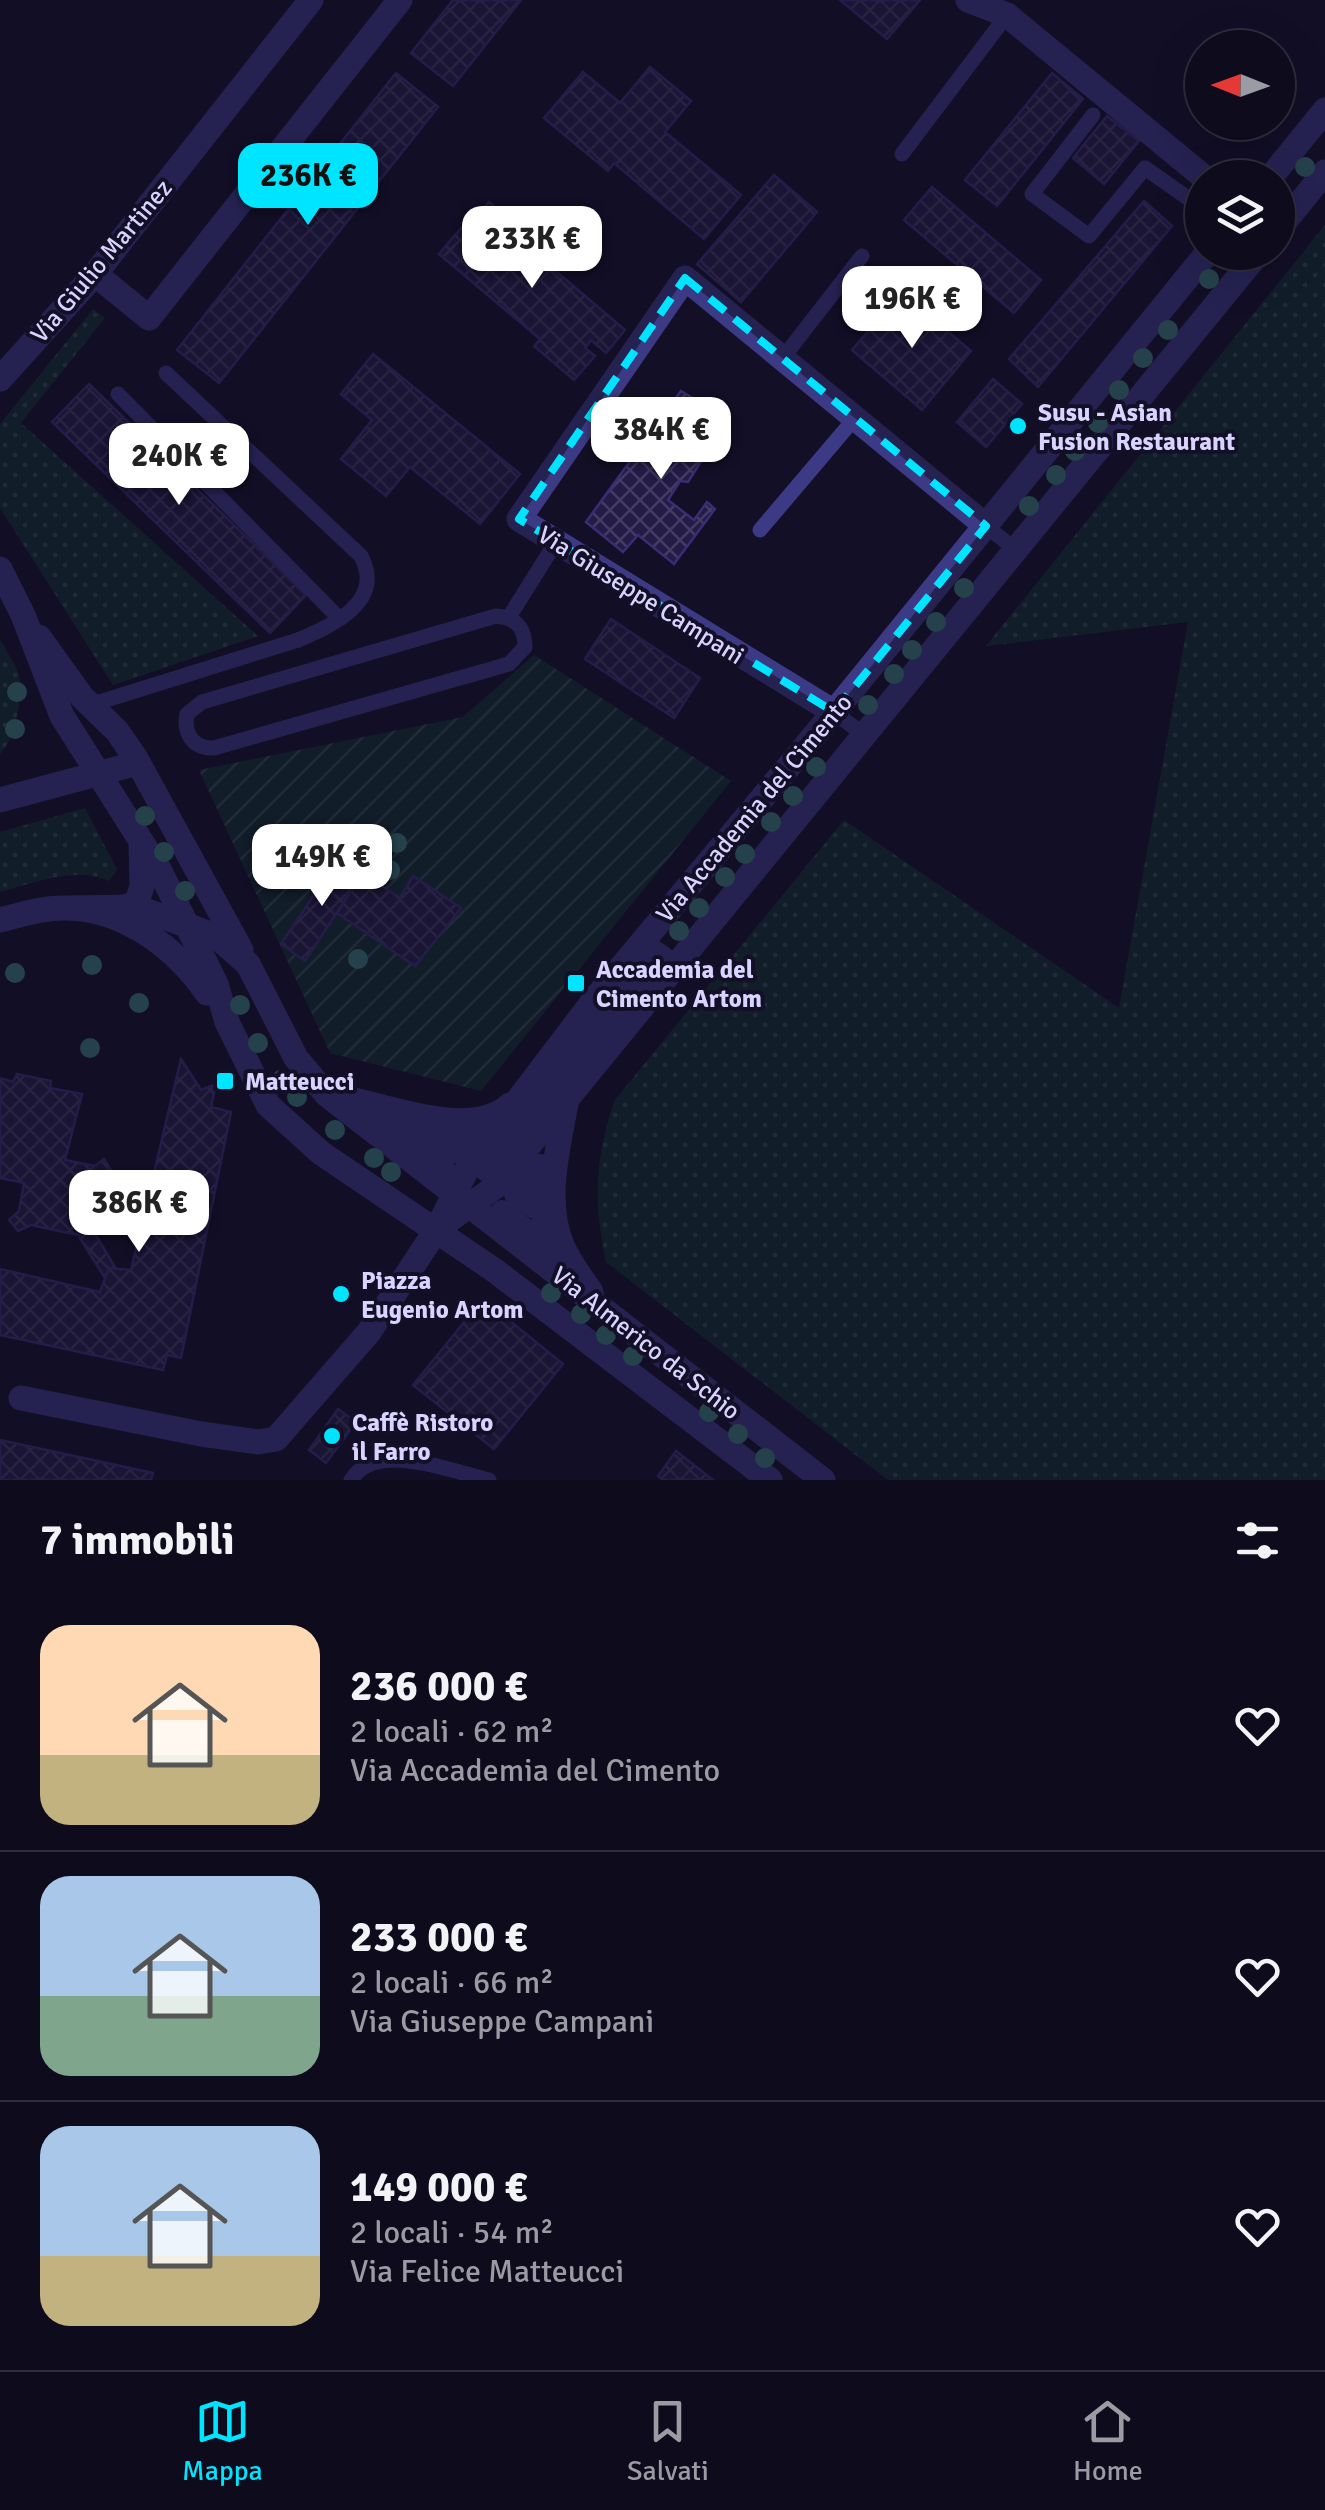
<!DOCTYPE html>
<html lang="it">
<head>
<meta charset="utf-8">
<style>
	:root { --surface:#0e0b1c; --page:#1c1929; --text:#f1f3f6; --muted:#9b9ba3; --line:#2e2b3b; --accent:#00e5ff }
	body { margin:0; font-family:Signika,sans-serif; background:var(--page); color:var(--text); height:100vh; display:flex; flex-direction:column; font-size:38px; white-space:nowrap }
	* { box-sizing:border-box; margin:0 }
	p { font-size:32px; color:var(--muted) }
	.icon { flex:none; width:55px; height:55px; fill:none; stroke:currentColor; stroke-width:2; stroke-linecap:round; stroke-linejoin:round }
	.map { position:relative; height:1480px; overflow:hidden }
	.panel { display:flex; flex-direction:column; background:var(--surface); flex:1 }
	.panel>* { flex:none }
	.needle { width:65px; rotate:271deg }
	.controls { position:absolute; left:1185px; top:30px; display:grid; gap:20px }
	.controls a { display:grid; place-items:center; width:110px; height:110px; border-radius:50%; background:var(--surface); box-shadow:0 10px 40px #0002,0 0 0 2px var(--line); font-size:50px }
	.price { position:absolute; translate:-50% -85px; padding:0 22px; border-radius:20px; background:#fff; color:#222; font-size:32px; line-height:65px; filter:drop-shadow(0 2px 5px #0008) }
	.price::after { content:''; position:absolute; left:50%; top:60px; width:30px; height:22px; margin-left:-15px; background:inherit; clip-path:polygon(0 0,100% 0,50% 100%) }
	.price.on { background:var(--accent); color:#111 }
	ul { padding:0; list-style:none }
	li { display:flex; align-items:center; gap:30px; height:250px; padding:0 40px }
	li+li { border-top:2px solid var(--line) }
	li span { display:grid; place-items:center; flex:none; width:280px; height:200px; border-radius:30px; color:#555 }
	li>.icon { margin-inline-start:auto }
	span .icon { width:120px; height:120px; fill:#fffc; stroke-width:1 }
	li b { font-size:42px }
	h2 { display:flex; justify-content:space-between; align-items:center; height:120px; padding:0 40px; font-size:42px }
	.dock { display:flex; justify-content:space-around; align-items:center; height:140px; border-top:2px solid var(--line); background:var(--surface); font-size:28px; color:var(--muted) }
	.dock a { display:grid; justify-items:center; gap:5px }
	.dock .on { color:var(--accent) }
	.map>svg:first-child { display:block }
	.grass { fill:url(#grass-dots) }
	.garden { fill:url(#garden-furrows) }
	.building { fill:url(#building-cross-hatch); stroke:#3b2d73; stroke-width:2.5 }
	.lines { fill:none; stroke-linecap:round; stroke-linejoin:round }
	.service { stroke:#3d3a85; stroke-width:15 }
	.pedestrian { stroke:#3d3a85; stroke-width:22 }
	.minor { stroke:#3d3a85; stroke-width:25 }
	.tree { fill:#3d827b }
	.marked { fill:none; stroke:#00e5ff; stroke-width:8; stroke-dasharray:20 12; stroke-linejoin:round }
	.poi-dot { fill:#00e5ff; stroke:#130f26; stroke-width:4 }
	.labels { text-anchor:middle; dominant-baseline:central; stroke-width:8; stroke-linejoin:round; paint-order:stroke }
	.street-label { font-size:25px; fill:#d9d4ff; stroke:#130f26 }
	.poi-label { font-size:25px; font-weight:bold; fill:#d9d4ff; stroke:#130f26; text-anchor:start }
</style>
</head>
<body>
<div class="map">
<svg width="1325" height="1480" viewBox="0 0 1325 1480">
	<defs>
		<pattern id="grass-dots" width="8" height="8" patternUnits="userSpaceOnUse" patternTransform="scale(2.5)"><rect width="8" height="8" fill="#12302f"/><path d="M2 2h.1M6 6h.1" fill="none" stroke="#344d4e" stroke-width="1.8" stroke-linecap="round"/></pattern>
		<pattern id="garden-furrows" width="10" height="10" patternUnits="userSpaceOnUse" patternTransform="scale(2.5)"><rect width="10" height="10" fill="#12302f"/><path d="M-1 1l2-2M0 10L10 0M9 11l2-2" fill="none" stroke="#344d4e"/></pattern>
		<pattern id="building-cross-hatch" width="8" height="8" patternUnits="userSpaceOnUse" patternTransform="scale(2.5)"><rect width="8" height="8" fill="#241b47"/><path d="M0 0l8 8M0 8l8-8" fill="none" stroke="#433b63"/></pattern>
	</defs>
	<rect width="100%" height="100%" fill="#130f26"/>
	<g class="grass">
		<path d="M 1325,225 L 1325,1480 L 888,1480 L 606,1262 C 593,1199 595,1162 614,1101 L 844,820 L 1119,1008 L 1188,622 L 986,646 Z"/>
		<polygon points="93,309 105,318 21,423 258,636 113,685 0,508 0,424"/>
		<path d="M 0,640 C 6,651 17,665 19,676 C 24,695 14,741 0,754 Z"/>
		<path d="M 85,808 L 117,869 L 109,881 C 75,866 34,883 0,892 L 0,832 Z"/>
	</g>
	<polygon class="garden" points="534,655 731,781 481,1091 330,1053 199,770 463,717"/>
	<g class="building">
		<polygon points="453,0 521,0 453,86 411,53"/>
		<polygon points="840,0 920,0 887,39"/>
		<polygon points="650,67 691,101 665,132 741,195 704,239 614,163 608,171 544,118 583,72 620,103"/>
		<polygon points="396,73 438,107 219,383 177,350"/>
		<polygon points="1052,73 1083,99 997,206 965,180"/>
		<polygon points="1107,116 1139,141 1104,184 1073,158"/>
		<polygon points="774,175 817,212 741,302 697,264"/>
		<polygon points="932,187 1041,280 1014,313 904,220"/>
		<polygon points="1144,201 1172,226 1038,387 1009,359"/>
		<polygon points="489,202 531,238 525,245 625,330 606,353 591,340 585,348 595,356 574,380 534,346 540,339 439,254 461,228 473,239 481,229 472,222"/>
		<polygon points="901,292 971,351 922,410 852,350"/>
		<polygon points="373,354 520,474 480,524 410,467 386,496 341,459 372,420 341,394"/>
		<polygon points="993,379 1022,404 986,447 957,422"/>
		<polygon points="89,384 306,595 270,633 52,422"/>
		<polygon points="681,391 728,419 688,482 680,481 668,500 694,520 707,502 715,509 674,564 638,535 623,552 586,522"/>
		<polygon points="611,619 700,678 674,718 585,659"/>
		<polygon points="339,858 363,873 305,961 281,944"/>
		<polygon points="363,873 400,898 413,876 461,908 415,966 337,913"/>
		<polygon points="181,1059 201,1090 216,1084 211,1107 231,1112 181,1358 167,1355 163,1370 0,1335 0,1269 100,1292 109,1268 131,1270"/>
		<polygon points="17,1074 51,1081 50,1088 82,1094 65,1160 95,1166 104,1159 112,1172 103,1178 94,1232 116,1269 109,1268 105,1278 78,1235 31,1225 18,1231 9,1220 19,1211 24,1183 0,1178 0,1078 13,1082"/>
		<polygon points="483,1299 563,1364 494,1449 413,1385"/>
		<polygon points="338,1409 356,1422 326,1463 309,1450"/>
		<polygon points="0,1440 153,1473 151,1480 0,1480"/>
		<polygon points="676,1451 713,1480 663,1480 658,1476"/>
	</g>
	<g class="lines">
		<g class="service">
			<polyline points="1093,115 1032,194 1089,236 1145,168 1202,208"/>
			<polyline points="902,154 1007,15"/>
			<polyline points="782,359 862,256"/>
			<polyline points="118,394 340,619"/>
			<polyline points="986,526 1016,550"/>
			<polyline points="760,530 855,418"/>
			<path d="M 496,616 C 516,618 525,627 525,647 L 509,664 L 214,748 C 193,749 183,733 187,714 L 202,702 Z"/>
			<polyline points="509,617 556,542"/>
			<path d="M 90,705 L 298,640 C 333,625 385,602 361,556 L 166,373"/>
			<polyline points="834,712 864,735"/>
			<path d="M 351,1480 C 376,1440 450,1471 489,1480"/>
		</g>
		<g class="pedestrian">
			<polygon points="653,950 663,957 488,1172 480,1166"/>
			<polygon points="385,1119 420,1127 420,1145 444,1168 439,1174 382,1126"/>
			<polygon points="442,1130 471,1134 471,1139 458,1153 439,1136"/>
			<polygon points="541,1165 544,1168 543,1205 535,1208 515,1194"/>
			<polygon points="502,1211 523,1227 518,1234 497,1217"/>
			<polygon points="547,1226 550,1245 543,1250 530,1239 537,1229"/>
		</g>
		<g class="minor">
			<polyline points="968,0 1007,15 1205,178"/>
			<polyline points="1270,178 1325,110"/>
			<polyline points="1278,230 1325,172"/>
			<polyline points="95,274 149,318 400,0"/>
			<polyline points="0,379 95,274 311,0"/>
			<polyline points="0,569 23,615 62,716 160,871 216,984 227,1022 268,1105 321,1153 494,1270 770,1480"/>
			<polyline points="39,637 82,697 117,731 135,757 241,950"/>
			<polyline points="834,712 519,519 685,278 986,526"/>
			<polyline points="0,800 138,763"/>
			<polyline points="128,906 137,902 142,886 141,843"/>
			<polyline points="72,908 136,907 216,936 248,964 296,1058 327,1095 823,1480"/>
			<path d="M 0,920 C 20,915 41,908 62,908 C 121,906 175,947 207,993"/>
			<path d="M 332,1095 C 381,1103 469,1142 510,1105"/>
			<path d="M 567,1098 C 559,1144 543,1200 562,1245 C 569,1262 581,1277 591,1292"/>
			<polyline points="437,1229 495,1187 1259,252"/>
			<polyline points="21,1398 201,1434 258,1442 276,1439 369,1332 437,1229 469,1165 594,1000 834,712 1208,252"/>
		</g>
	</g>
	<g class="tree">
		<circle cx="1305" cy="167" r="10"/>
		<circle cx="1209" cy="279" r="10"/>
		<circle cx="1168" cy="330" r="10"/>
		<circle cx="1143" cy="358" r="10"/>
		<circle cx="1119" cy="390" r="10"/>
		<circle cx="1098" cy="423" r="10"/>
		<circle cx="1075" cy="451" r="10"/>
		<circle cx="1056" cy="475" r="10"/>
		<circle cx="1029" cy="506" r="10"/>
		<circle cx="964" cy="588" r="10"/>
		<circle cx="936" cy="622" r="10"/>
		<circle cx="912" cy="650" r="10"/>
		<circle cx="894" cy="674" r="10"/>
		<circle cx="17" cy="692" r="10"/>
		<circle cx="868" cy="705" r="10"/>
		<circle cx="15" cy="729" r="10"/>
		<circle cx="816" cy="767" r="10"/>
		<circle cx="793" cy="796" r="10"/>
		<circle cx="145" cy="816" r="10"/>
		<circle cx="771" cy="822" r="10"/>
		<circle cx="397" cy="843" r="10"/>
		<circle cx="164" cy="852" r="10"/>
		<circle cx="745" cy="854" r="10"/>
		<circle cx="390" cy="870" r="10"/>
		<circle cx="725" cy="877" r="10"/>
		<circle cx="185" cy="891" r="10"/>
		<circle cx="699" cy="908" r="10"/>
		<circle cx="679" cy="931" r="10"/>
		<circle cx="358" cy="959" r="10"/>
		<circle cx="92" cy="965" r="10"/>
		<circle cx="15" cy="973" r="10"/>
		<circle cx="139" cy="1003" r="10"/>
		<circle cx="240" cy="1005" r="10"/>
		<circle cx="258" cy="1043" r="10"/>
		<circle cx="90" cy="1048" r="10"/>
		<circle cx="281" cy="1080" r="10"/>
		<circle cx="297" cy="1097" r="10"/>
		<circle cx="335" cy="1130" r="10"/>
		<circle cx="374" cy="1158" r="10"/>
		<circle cx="391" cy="1172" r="10"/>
		<circle cx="551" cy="1293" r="10"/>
		<circle cx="581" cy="1314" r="10"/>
		<circle cx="606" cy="1335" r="10"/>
		<circle cx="633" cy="1356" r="10"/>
		<circle cx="709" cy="1412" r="10"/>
		<circle cx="738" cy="1434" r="10"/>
		<circle cx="765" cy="1458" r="10"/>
	</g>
	<path d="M0 0H1325V1480H0ZM 685,278 L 986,526 L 834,712 L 519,519 Z" fill="#130f26" fill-opacity=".55" fill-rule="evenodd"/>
	<path class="marked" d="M 685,278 L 986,526 L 834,712 L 519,519 Z"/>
	<g class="poi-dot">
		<circle cx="1018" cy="426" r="10"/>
		<rect x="566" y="973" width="20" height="20" rx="5"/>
		<rect x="215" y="1071" width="20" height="20" rx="5"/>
		<circle cx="341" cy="1294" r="10"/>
		<circle cx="332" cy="1436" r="10"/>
	</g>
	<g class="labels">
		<g class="street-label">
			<text transform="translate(101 261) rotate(-50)">Via Giulio Martinez</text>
			<text transform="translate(641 595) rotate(32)">Via Giuseppe Campani</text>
			<text transform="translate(754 808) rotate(-50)">Via Accademia del Cimento</text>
			<text transform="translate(646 1343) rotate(38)">Via Almerico da Schio</text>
		</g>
		<g class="poi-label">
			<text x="1038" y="412">Susu - Asian<tspan x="1038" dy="29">Fusion Restaurant</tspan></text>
			<text x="596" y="969">Accademia del<tspan x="596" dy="29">Cimento Artom</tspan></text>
			<text x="245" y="1081">Matteucci</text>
			<text x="361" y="1280">Piazza<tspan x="361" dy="29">Eugenio Artom</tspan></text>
			<text x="352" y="1422">Caffè Ristoro<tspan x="352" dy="29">il Farro</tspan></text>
		</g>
	</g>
</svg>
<div class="controls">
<a><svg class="needle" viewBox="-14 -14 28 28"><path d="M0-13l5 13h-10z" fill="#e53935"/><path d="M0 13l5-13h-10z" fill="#9b9ba3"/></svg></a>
<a><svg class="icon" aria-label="layers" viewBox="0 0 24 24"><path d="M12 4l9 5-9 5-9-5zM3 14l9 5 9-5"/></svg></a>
</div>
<b class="price on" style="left:308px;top:228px">236K €</b>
<b class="price" style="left:532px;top:291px">233K €</b>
<b class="price" style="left:912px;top:351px">196K €</b>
<b class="price" style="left:661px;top:482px">384K €</b>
<b class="price" style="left:179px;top:508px">240K €</b>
<b class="price" style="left:322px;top:909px">149K €</b>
<b class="price" style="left:139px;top:1255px">386K €</b>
</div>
<section class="panel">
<h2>7 immobili<svg class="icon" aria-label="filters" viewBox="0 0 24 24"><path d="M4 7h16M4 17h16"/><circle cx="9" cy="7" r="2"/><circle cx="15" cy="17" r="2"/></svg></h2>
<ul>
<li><span style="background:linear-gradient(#ffd9b3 65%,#c2b280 0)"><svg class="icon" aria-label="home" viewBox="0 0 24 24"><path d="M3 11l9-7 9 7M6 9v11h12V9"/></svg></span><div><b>236 000 €</b><p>2 locali · 62 m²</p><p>Via Accademia del Cimento</p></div><svg class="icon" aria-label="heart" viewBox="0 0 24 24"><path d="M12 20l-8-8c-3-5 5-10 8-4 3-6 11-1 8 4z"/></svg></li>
<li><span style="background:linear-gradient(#a9c7e8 60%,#7fa58c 0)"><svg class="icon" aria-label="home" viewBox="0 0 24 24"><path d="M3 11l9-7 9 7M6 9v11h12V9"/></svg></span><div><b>233 000 €</b><p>2 locali · 66 m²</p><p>Via Giuseppe Campani</p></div><svg class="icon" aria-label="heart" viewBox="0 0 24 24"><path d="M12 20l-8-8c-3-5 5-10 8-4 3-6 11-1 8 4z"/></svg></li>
<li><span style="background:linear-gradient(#a9c7e8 65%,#c2b280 0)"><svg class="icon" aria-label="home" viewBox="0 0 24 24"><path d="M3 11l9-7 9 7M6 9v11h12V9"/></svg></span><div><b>149 000 €</b><p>2 locali · 54 m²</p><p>Via Felice Matteucci</p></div><svg class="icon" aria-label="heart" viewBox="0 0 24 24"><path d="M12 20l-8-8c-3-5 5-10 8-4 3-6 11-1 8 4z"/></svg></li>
</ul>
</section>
<nav class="dock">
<a class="on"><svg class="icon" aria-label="map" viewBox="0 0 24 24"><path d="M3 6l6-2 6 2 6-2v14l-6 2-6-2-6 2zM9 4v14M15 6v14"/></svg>Mappa</a>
<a><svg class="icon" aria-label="saved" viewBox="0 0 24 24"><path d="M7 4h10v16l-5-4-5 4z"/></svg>Salvati</a>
<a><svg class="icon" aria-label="home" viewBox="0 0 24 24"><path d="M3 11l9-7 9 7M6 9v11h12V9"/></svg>Home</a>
</nav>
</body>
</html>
